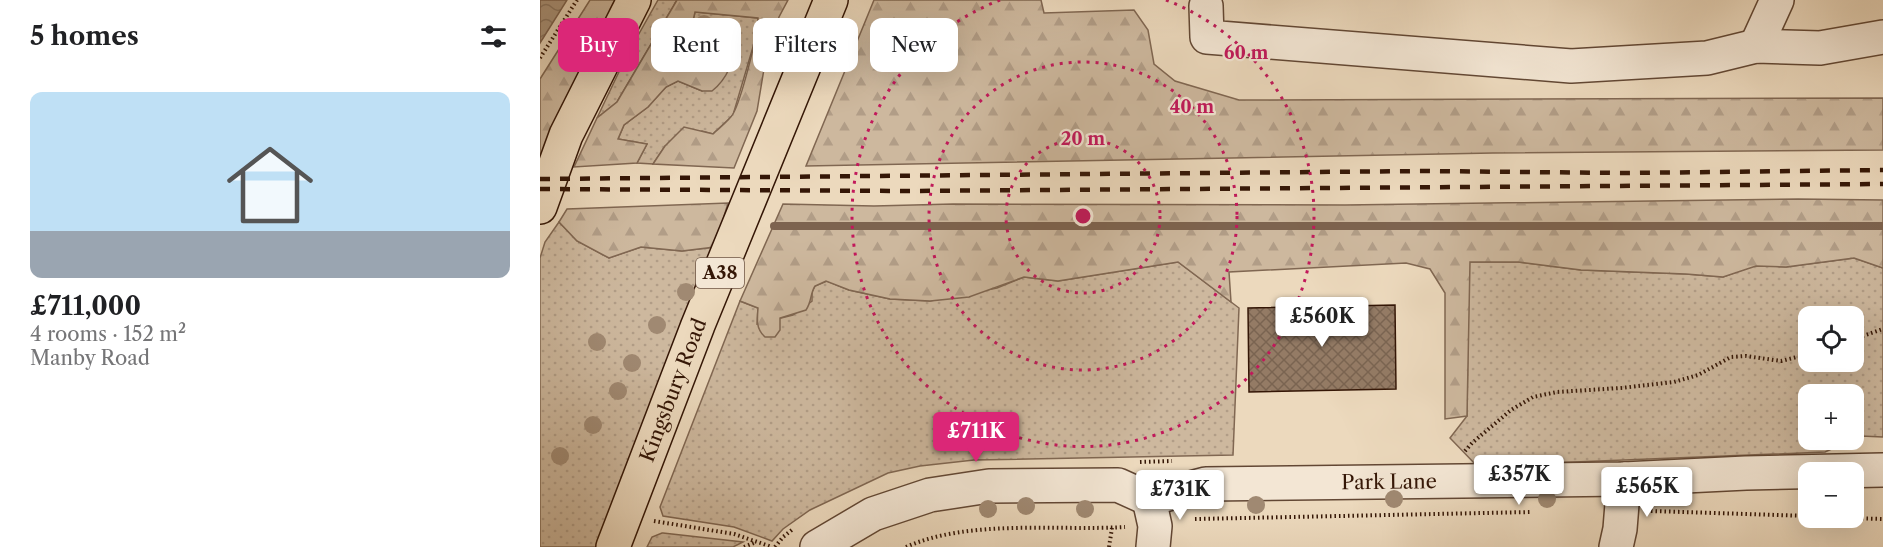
<!DOCTYPE html>
<html lang="en">
<head>
<meta charset="utf-8">
<style>
	:root { --surface:#fff; --page:#f6f6f6; --text:#202124; --muted:#757577; --line:#e0e0e0; --accent:#db2777 }
	body { margin:0; font-family:"Libre Caslon Text",serif; background:var(--page); color:var(--text); height:100vh; display:flex; flex-direction:column; font-size:22px; white-space:nowrap }
	* { box-sizing:border-box; margin:0 }
	p { font-size:20px; color:var(--muted) }
	.icon { flex:none; width:33px; height:33px; fill:none; stroke:currentColor; stroke-width:2; stroke-linecap:round; stroke-linejoin:round }
	.map { position:relative; flex:1; overflow:hidden }
	.sheet { display:flex; flex-direction:column; background:var(--surface); width:540px }
	.sheet>* { flex:none }
	.hud { position:absolute; left:18px; top:18px; width:570px; height:54px; display:flex; gap:12px }
	.fabs { position:absolute; left:1258px; top:306px; display:grid; gap:12px }
	.fabs a { display:grid; place-items:center; width:66px; height:66px; border-radius:12px; background:var(--surface); box-shadow:0 6px 24px #0002; font-size:30px }
	.price { position:absolute; translate:-50% -51px; padding:0 14px; border-radius:6px; background:#fff; color:#222; font-size:20px; line-height:39px; filter:drop-shadow(0 2px 3px #0008) }
	.price::after { content:''; position:absolute; left:50%; top:36px; width:18px; height:14px; margin-left:-9px; background:inherit; clip-path:polygon(0 0,100% 0,50% 100%) }
	.price.selected { background:var(--accent); color:#fff }
	ul { padding:0; list-style:none }
	li { display:grid; align-content:center; gap:12px; height:318px; padding:0 30px }
	li+li { border-top:2px solid var(--line) }
	li span { display:grid; place-items:center; height:186px; border-radius:12px; color:#555 }
	li>.icon { margin-inline-start:auto }
	span .icon { width:108px; height:108px; fill:#fffc; stroke-width:1 }
	li b { font-size:26px }
	h2 { display:flex; justify-content:space-between; align-items:center; height:72px; padding:0 30px; font-size:26px }
	.tag { padding:0 21px; border-radius:12px; background:var(--surface); box-shadow:0 6px 24px #0002; font-size:21px; line-height:54px }
	.tag.selected { background:var(--accent); color:#fff }
	main { display:flex; flex:1; min-height:0 }
	.map>svg:first-child { display:block }
	.green { fill:url(#green-dots); stroke:#806752; stroke-width:1.5; fill-rule:evenodd }
	.forest { fill:url(#forest-firs); stroke:#806752; stroke-width:1.5 }
	.water { fill:url(#water-waves); stroke:#7d634f; stroke-width:1.5 }
	.lines { fill:none; stroke-linecap:round; stroke-linejoin:round }
	.stream { stroke:#7d634f; stroke-width:8 }
	.building { fill:url(#building-cross-hatch); stroke:#341606; stroke-width:1.5 }
	.minor-casing { stroke:#624734; stroke-width:36 }
	.highway-casing { stroke:#341606; stroke-width:36 }
	.path { stroke:#341606; stroke-width:4; stroke-dasharray:1.5 3; stroke-linecap:butt }
	.minor { stroke:#f3e6d4; stroke-width:33 }
	.highway { stroke:#ecd9bd; stroke-width:33 }
	.rail { stroke:#341606; stroke-width:4.5; stroke-dasharray:10 10; stroke-linecap:butt }
	.tree { fill:#a08972 }
	.ring { fill:none; stroke:#c2185b; stroke-width:3; stroke-dasharray:3 6 }
	.labels { text-anchor:middle; dominant-baseline:central; stroke-width:4.5; stroke-linejoin:round; paint-order:stroke }
	.shield { fill:#f3e6d4; stroke:#6d5444; stroke-width:1.5 }
	.shield-label { font-size:18px; font-weight:bold; fill:#341606 }
	.street-label { font-size:20px; fill:#341606; stroke:#f3e6d4 }
	.centre { fill:#c2185b; stroke:#f3e6d4; stroke-width:3 }
	.ring-label { font-size:18px; text-anchor:middle; font-weight:bold; fill:#c2185b; stroke:#f3e6d4; stroke-width:4.5; stroke-linejoin:round; paint-order:stroke }
</style>
</head>
<body>
<main>
<section class="sheet">
<h2>5 homes<svg class="icon" aria-label="filters" viewBox="0 0 24 24"><path d="M4 7h16M4 17h16"/><circle cx="9" cy="7" r="2"/><circle cx="15" cy="17" r="2"/></svg></h2>
<ul>
<li><span style="background:linear-gradient(#bfe0f5 75%,#9aa5b1 0)"><svg class="icon" aria-label="home" viewBox="0 0 24 24"><path d="M3 11l9-7 9 7M6 9v11h12V9"/></svg></span><div><b>£711,000</b><p>4 rooms · 152 m²</p><p>Manby Road</p></div></li>
</ul>
</section>
<div class="map">
<svg width="1343" height="547" viewBox="0 0 1343 547">
	<defs>
		<pattern id="green-dots" width="8" height="8" patternUnits="userSpaceOnUse" patternTransform="scale(1.5)"><rect width="8" height="8" fill="#cdb89e"/><path d="M2 2h.1M6 6h.1" fill="none" stroke="#b19d87" stroke-width="1.8" stroke-linecap="round"/></pattern>
		<pattern id="forest-firs" width="22" height="20" patternUnits="userSpaceOnUse" patternTransform="scale(1.5)"><rect width="22" height="20" fill="#cdb89e"/><path d="M5 1l3.5 6h-7zM16 11l3.5 6h-7z" fill="#b19d87"/></pattern>
		<pattern id="water-waves" width="16" height="10" patternUnits="userSpaceOnUse" patternTransform="scale(1.5)"><rect width="16" height="10" fill="#ad977f"/><path d="M0 5q4-4 8 0t8 0" fill="none" stroke="#8e7a66"/></pattern>
		<pattern id="building-cross-hatch" width="8" height="8" patternUnits="userSpaceOnUse" patternTransform="scale(1.5)"><rect width="8" height="8" fill="#947b65"/><path d="M0 0l8 8M0 8l8-8" fill="none" stroke="#7a6451"/></pattern>
	</defs>
	<rect width="100%" height="100%" fill="#ecd9bd"/>
	<filter id="stains"><feTurbulence type="fractalNoise" baseFrequency=".00333" numOctaves="4"/><feColorMatrix values="0 0 0 0 .2 0 0 0 0 .09 0 0 0 0 .02 0 0 0 .5 -.17"/></filter>
	<radialGradient id="worn" r=".72"><stop offset=".6" stop-color="#630" stop-opacity="0"/><stop offset="1" stop-color="#630" stop-opacity=".3"/></radialGradient>
	<g class="green">
		<polygon points="118,0 137,0 77,102 57,118 87,55"/>
		<polygon points="155,12 218,18 218,30 193,115 173,134 162,131 125,146 113,164 97,163 107,144 78,139 84,125 108,107 126,87 138,81 162,91 168,35 157,33 152,25"/>
		<polygon points="19,222 37,241 69,258 101,247 142,251 175,247 59,547 0,547 0,258 5,242"/>
		<path d="M 1314,258 L 1343,268 L 1343,437 L 1321,436 L 1314,439 L 1314,394 L 1269,394 L 1269,440 L 1312,440 L 1285,452 L 937,466 L 910,438 L 927,416 L 929,262 L 978,262 L 1041,270 L 1146,274 L 1183,277 L 1216,265 L 1246,267 ZM 1269,316 L 1314,316 L 1314,362 L 1269,362 Z"/>
		<polygon points="638,262 699,308 693,455 434,460 380,466 348,473 270,510 243,529 232,541 194,527 123,516 120,507 200,301 218,308 217,324 253,315 272,301 272,292 275,286 287,281 309,290 350,299 390,301 457,288 484,277 518,281"/>
		<polygon points="122,533 123,533 203,542 193,547 107,547 112,537"/>
	</g>
	<g class="forest">
		<polygon points="50,0 78,0 0,169 0,79"/>
		<path d="M 137,0 L 248,0 L 239,17 L 225,63 L 217,111 L 194,168 L 113,164 L 125,146 L 144,127 L 173,134 C 179,128 189,121 193,114 C 201,100 218,35 218,18 L 155,12 L 152,25 L 157,33 L 193,40 C 197,59 186,80 172,91 L 162,91 L 138,81 L 126,87 L 108,107 L 84,125 L 78,139 L 107,144 L 97,163 L 34,167 L 57,118 L 77,102 Z"/>
		<polygon points="334,0 501,0 504,13 594,10 608,30 614,64 635,81 699,100 1343,98 1343,150 953,153 266,166"/>
		<path d="M 1258,199 L 1343,200 L 1343,268 L 1314,258 L 1246,267 L 1216,266 L 1183,277 L 1146,274 L 1041,270 L 978,262 L 930,262 L 927,416 L 905,419 L 905,293 L 890,269 L 866,263 L 689,272 L 691,302 L 638,262 L 518,281 L 484,277 L 429,297 L 390,301 L 350,299 L 309,290 L 286,281 L 275,286 C 270,294 272,301 266,310 L 240,318 L 240,330 L 235,337 L 225,337 C 216,329 217,320 218,308 L 200,301 L 243,204 L 334,206 L 413,204 L 805,205 Z"/>
		<polygon points="188,203 175,247 142,251 101,247 69,258 37,241 19,222 27,209"/>
	</g>
	<polygon class="water" points="0,0 27,0 0,43"/>
	<g class="lines">
		<polyline class="stream" points="234,226 1343,226"/>
	</g>
	<polygon class="building" points="855,305 856,389 709,392 708,308"/>
	<g class="lines">
		<defs>
			<g id="minor">
				<polyline points="666,6 667,37 1031,66 1167,58 1216,46 1280,48 1343,37"/>
				<polyline points="1216,46 1237,0"/>
				<path id="s1" d="M 609,499 L 666,484 L 1084,479 L 1206,473 L 1343,470"/>
				<polyline points="609,499 615,526 613,547"/>
				<polyline points="277,547 333,514 390,495 449,486 578,485 609,499"/>
				<polyline points="1076,547 1080,529 1084,479"/>
			</g>
			<g id="highway">
				<polyline points="0,207 26,135 94,0"/>
				<path id="s2" d="M 73,547 L 158,325 L 291,0"/>
			</g>
		</defs>
		<use href="#minor" class="minor-casing"/>
		<use href="#highway" class="highway-casing"/>
		<g class="path">
			<polyline points="0,58 37,0"/>
			<polyline points="1314,339 1343,329"/>
			<polyline points="925,451 932,443 971,410 993,397 1017,392 1081,388 1134,382 1158,375 1191,357 1206,356 1241,361 1269,354"/>
			<polyline points="600,462 632,461"/>
			<polyline points="1111,511 1269,516"/>
			<polyline points="1304,518 1343,519"/>
			<polyline points="655,519 992,512"/>
			<polyline points="114,521 194,534 232,547"/>
			<polyline points="204,547 216,542"/>
			<polyline points="235,547 243,537 253,529"/>
			<path d="M 366,547 C 428,519 518,531 585,527"/>
			<polyline points="569,547 572,528"/>
		</g>
		<use href="#minor" class="minor"/>
		<use href="#highway" class="highway"/>
		<g class="rail">
			<polyline points="0,179 886,171 1087,173 1343,170"/>
			<polyline points="0,189 366,191 1343,184"/>
		</g>
	</g>
	<g class="tree">
		<circle cx="164" cy="24" r="9"/>
		<circle cx="126" cy="51" r="9"/>
		<circle cx="148" cy="53" r="9"/>
		<circle cx="146" cy="292" r="9"/>
		<circle cx="117" cy="325" r="9"/>
		<circle cx="57" cy="342" r="9"/>
		<circle cx="92" cy="363" r="9"/>
		<circle cx="78" cy="391" r="9"/>
		<circle cx="53" cy="425" r="9"/>
		<circle cx="20" cy="456" r="9"/>
		<circle cx="854" cy="499" r="9"/>
		<circle cx="1007" cy="499" r="9"/>
		<circle cx="716" cy="505" r="9"/>
		<circle cx="486" cy="506" r="9"/>
		<circle cx="448" cy="509" r="9"/>
		<circle cx="545" cy="509" r="9"/>
	</g>
	<g class="ring">
		<circle cx="543" cy="216" r="77"/>
		<circle cx="543" cy="216" r="154"/>
		<path d="M626 0A231 231 0 1 1 460 0"/>
	</g>
	<g class="labels">
		<rect class="shield" x="156" y="258" width="48" height="30" rx="4.5"/>
		<g class="shield-label">
			<text x="180" y="273">A38</text>
		</g>
		<g class="street-label">
			<text stroke="none"><textPath href="#s2" startOffset="168">Kingsbury Road</textPath></text>
			<text stroke="none"><textPath href="#s1" startOffset="242">Park Lane</textPath></text>
		</g>
	</g>
	<circle cx="543" cy="216" r="9" class="centre"/>
	<g class="ring-label">
		<text x="706" y="59">60 m</text>
		<text x="652" y="113">40 m</text>
		<text x="543" y="145">20 m</text>
	</g>
	<rect width="100%" height="100%" filter="url(#stains)"/>
	<rect width="100%" height="100%" fill="url(#worn)"/>
</svg>
<div class="fabs">
<a><svg class="icon" aria-label="locate" viewBox="0 0 24 24"><circle cx="12" cy="12" r="6"/><path d="M12 2v4M12 18v4M2 12h4M18 12h4"/></svg></a>
<a>+</a>
<a>−</a>
</div>
<b class="price" style="left:782px;top:348px">£560K</b>
<b class="price selected" style="left:436px;top:463px">£711K</b>
<b class="price" style="left:979px;top:506px">£357K</b>
<b class="price" style="left:1107px;top:518px">£565K</b>
<b class="price" style="left:640px;top:521px">£731K</b>
<div class="hud">
<a class="tag selected">Buy</a>
<a class="tag">Rent</a>
<a class="tag">Filters</a>
<a class="tag">New</a>
</div>
</div>
</main>
</body>
</html>
